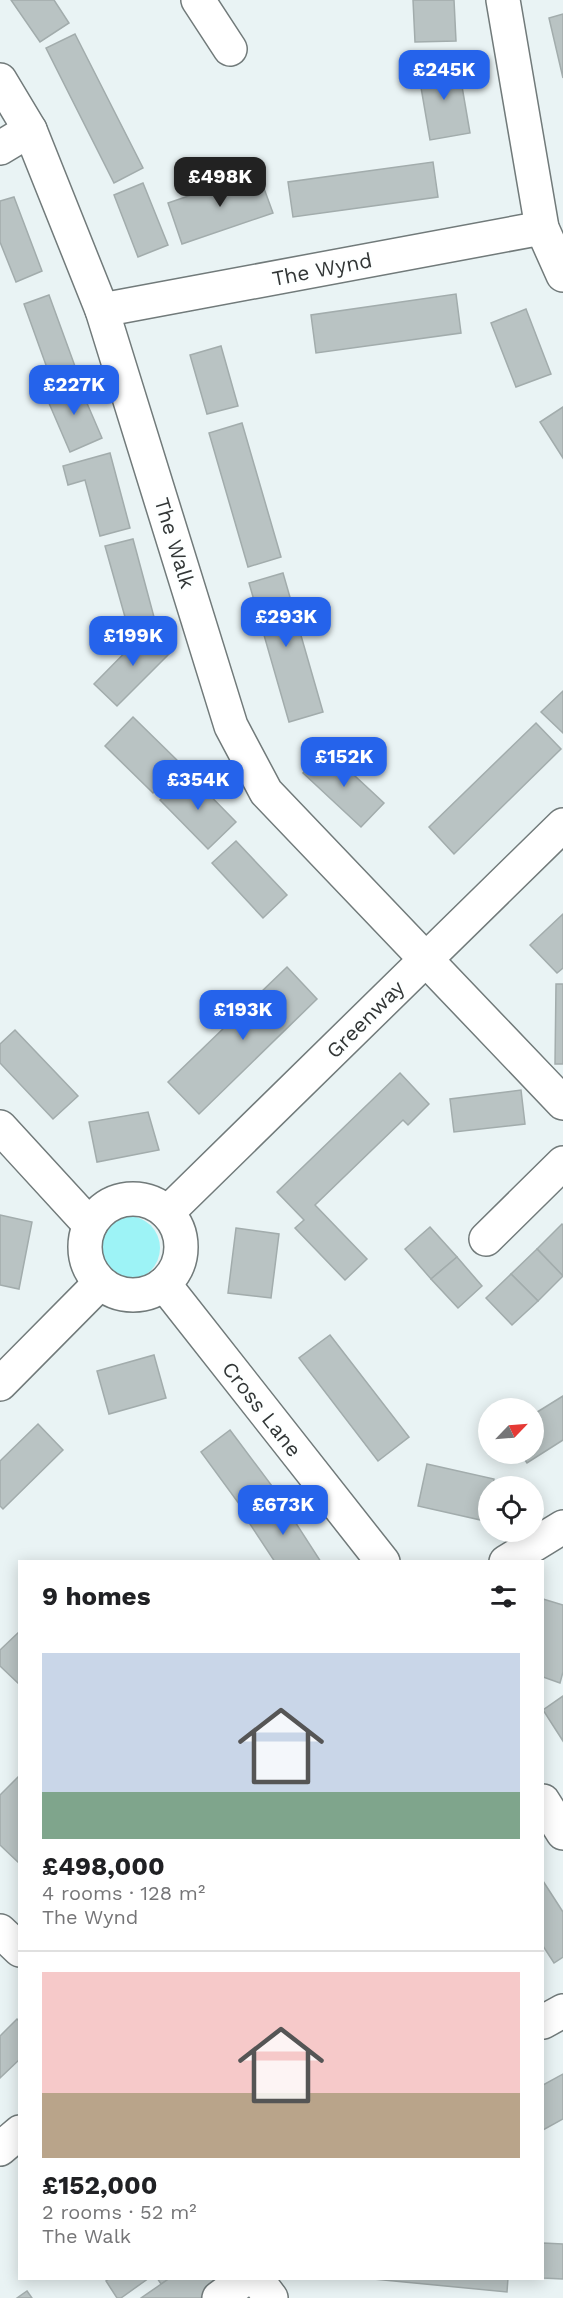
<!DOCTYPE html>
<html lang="en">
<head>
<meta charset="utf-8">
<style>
	:root { --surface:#fff; --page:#f2f2f2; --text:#202124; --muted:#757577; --line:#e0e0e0; --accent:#2563eb }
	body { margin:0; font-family:"Work Sans",sans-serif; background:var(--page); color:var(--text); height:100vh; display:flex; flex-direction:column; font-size:22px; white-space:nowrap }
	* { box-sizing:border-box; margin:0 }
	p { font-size:20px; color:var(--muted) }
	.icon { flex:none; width:33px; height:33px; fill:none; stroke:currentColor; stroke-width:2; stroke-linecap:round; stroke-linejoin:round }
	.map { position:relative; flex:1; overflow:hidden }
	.details { position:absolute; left:18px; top:1560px; width:526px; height:720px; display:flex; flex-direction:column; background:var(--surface); border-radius:0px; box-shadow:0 3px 15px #0003 }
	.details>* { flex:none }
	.needle { width:39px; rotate:65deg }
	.controls { position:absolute; left:478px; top:1398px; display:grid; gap:12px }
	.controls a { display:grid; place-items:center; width:66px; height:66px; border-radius:50%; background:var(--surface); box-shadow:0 3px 15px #0003; font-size:30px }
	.price { position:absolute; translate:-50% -51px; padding:0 14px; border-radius:12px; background:var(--accent); color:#fff; font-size:20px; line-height:39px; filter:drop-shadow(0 2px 3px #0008) }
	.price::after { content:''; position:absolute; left:50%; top:36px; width:18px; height:14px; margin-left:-9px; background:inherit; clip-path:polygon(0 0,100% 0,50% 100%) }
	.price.active { background:#222; color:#fff }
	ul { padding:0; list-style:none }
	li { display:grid; align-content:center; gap:12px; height:318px; padding:0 24px }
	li+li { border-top:2px solid var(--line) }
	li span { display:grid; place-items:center; height:186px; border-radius:0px; color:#555 }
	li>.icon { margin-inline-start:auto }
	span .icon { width:108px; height:108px; fill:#fffc; stroke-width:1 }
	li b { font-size:26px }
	h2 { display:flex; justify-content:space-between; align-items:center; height:72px; padding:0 24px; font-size:26px }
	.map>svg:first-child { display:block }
	.green { fill:#9df3f6 }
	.building { fill:#b9c3c3; stroke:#a2acac; stroke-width:1.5 }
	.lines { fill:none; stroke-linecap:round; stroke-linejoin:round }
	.minor-casing { stroke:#717a7a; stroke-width:36 }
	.major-casing { stroke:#717a7a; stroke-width:36 }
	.minor { stroke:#fff; stroke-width:33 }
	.major { stroke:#fff; stroke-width:33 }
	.labels { text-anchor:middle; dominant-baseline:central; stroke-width:5; stroke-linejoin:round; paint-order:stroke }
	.street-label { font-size:21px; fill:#323636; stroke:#fdffff }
</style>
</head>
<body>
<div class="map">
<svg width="563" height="2298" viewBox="0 0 563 2298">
	<rect width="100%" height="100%" fill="#e9f3f4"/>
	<circle class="green" cx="128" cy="1248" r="32"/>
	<g class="building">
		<polygon points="11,0 54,0 69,23 40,42"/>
		<polygon points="413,0 454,0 456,41 415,42"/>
		<polygon points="563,14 563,78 549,18"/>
		<polygon points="75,34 143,168 114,183 46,48"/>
		<polygon points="458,63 470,133 430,140 418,70"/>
		<polygon points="433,162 438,197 293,217 288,182"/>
		<polygon points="258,172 273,213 182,244 168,203"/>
		<polygon points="143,183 168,245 138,257 114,195"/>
		<polygon points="14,197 42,271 16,282 0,242 0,201"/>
		<polygon points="456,294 461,333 316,353 311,315"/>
		<polygon points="49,295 76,369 51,379 24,304"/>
		<polygon points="526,309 551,374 516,387 491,323"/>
		<polygon points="221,346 238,406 207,414 190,355"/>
		<polygon points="77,380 102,438 70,452 45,394"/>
		<polygon points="563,407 563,458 540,422"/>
		<polygon points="242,423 281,557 248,567 209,433"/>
		<polygon points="110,453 130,528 100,536 85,480 68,485 63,466"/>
		<polygon points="133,539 154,617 127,624 105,546"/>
		<polygon points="283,573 323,712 289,722 249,583"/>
		<polygon points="149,628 172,651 117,706 94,684"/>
		<polygon points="563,691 563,733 541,712"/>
		<polygon points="133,717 181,764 153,793 105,746"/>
		<polygon points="536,723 561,749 454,854 429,827"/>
		<polygon points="326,749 384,803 361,827 303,773"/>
		<polygon points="188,773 236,822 208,849 160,800"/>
		<polygon points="236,841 287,895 263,918 212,863"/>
		<polygon points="563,914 563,968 557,973 530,945"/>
		<polygon points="287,967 317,999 199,1114 168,1082"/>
		<polygon points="556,984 563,984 563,1064 555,1064"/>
		<polygon points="15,1030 78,1096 53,1119 0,1063 0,1044"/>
		<polygon points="400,1073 429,1104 408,1125 403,1120 315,1205 367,1259 345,1280 295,1228 304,1220 277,1192"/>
		<polygon points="521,1090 525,1124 454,1132 450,1099"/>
		<polygon points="148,1112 159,1150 97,1162 89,1122"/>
		<polygon points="0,1215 32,1222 19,1289 0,1285"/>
		<polygon points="562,1224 563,1225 563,1276 537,1249"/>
		<polygon points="430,1227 457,1257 431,1279 405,1249"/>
		<polygon points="236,1228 279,1234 271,1298 228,1293"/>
		<polygon points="537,1249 563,1276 538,1301 511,1274"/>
		<polygon points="457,1257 482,1286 458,1308 431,1279"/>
		<polygon points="511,1274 538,1301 512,1325 486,1298"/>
		<polygon points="330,1335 409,1437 378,1461 299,1358"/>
		<polygon points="154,1355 166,1398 109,1414 97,1371"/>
		<polygon points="563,1396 563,1440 527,1463 521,1454 534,1454 534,1414"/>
		<polygon points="38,1424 63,1450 3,1509 0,1506 0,1461"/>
		<polygon points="230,1430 275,1490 245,1512 201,1452"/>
		<polygon points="427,1464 494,1479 493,1486 489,1486 485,1521 418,1506"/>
		<polygon points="281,1500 321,1562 275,1562 248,1521"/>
		<polygon points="543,1599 563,1605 563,1672 560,1683 543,1677"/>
		<polygon points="20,1631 20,1685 0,1666 0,1650"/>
		<polygon points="563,1696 563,1741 543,1710"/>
		<polygon points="20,1775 20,1864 0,1845 0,1795"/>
		<polygon points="543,1881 563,1912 563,1957 554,1963 543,1946"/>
		<polygon points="17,2019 20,2022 20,2059 0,2078 0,2036"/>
		<polygon points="563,2074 563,2119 543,2130 543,2085"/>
		<polygon points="543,2243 563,2244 563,2279 543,2278"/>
		<polygon points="110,2278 149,2278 121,2298 117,2298 106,2281"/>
		<polygon points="157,2278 170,2278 161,2284"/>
		<polygon points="170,2278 212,2278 217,2286 200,2298 141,2298"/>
		<polygon points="363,2278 508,2278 507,2292"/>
		<polygon points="27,2291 32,2298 17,2298"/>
	</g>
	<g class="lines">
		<defs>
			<g id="minor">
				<polyline points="198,0 230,49"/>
				<polyline points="503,0 542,228 563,275"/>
				<polyline points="0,80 30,130 102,310 231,726 266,792 563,1103"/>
				<polyline points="0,148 30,130"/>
				<polyline points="102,310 542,228"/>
				<polyline points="0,1127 90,1225"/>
				<circle cx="133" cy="1247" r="48"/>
				<polyline points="167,1213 563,825"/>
				<polyline points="486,1239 563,1163"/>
				<polyline points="164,1284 383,1562"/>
				<polyline points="0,1384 100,1283"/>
				<polyline points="506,1562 563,1527"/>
				<polyline points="543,1801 563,1833"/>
				<polyline points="543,2022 563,2011"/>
				<polyline points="0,2149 20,2132"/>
				<polyline points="219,2298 246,2278"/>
			</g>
			<g id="major">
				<polyline points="0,1931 20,1950"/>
				<polyline points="256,2278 271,2298"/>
			</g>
		</defs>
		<use href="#minor" class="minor-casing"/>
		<use href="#major" class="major-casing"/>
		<use href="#minor" class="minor"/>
		<use href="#major" class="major"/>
	</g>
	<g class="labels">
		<g class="street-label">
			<text transform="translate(322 269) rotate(-11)">The Wynd</text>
			<text transform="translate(175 543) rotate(73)">The Walk</text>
			<text transform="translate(365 1019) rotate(-45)">Greenway</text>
			<text transform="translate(262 1409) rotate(52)">Cross Lane</text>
		</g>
	</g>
</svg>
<div class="controls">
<a><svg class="needle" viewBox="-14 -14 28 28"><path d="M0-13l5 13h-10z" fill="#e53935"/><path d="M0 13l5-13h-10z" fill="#757577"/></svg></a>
<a><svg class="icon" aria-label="locate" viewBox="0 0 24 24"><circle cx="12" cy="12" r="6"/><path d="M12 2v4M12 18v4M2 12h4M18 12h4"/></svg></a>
</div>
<b class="price" style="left:444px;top:101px">£245K</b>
<b class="price active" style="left:220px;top:208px">£498K</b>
<b class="price" style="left:74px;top:416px">£227K</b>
<b class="price" style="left:286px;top:648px">£293K</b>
<b class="price" style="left:133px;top:667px">£199K</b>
<b class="price" style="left:344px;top:788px">£152K</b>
<b class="price" style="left:198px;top:811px">£354K</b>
<b class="price" style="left:243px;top:1041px">£193K</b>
<b class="price" style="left:283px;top:1536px">£673K</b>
<section class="details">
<h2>9 homes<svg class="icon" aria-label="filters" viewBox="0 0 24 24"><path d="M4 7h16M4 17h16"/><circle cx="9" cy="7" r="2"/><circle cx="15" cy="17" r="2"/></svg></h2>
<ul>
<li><span style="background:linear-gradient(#c9d6e8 75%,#7fa58c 0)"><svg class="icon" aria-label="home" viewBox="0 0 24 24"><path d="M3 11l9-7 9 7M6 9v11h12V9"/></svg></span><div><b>£498,000</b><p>4 rooms · 128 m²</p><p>The Wynd</p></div></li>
<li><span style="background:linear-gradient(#f6c9c9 65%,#b9a48a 0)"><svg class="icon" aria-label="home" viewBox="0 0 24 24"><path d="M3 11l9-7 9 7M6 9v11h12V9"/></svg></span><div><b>£152,000</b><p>2 rooms · 52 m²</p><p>The Walk</p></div></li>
</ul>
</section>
</div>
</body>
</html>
